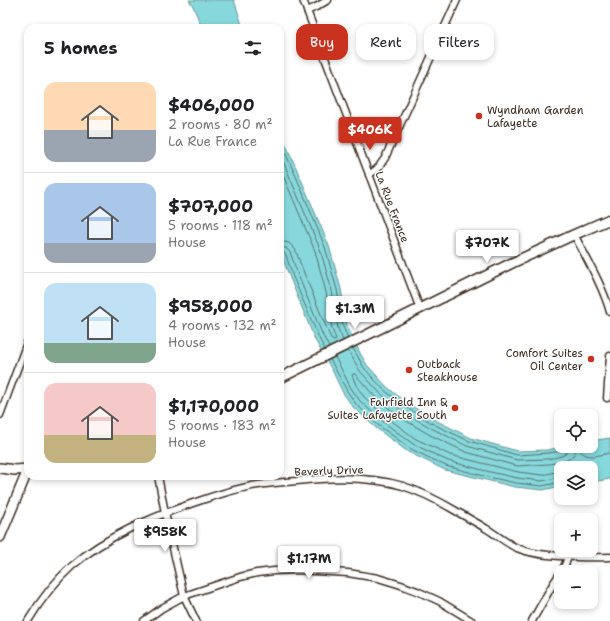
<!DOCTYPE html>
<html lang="en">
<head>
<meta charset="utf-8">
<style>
	:root { --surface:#fff; --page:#f6f6f6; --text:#202124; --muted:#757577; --line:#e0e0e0; --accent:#c8321e }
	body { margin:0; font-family:"Shantell Sans",sans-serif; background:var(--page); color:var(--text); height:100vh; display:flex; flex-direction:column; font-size:15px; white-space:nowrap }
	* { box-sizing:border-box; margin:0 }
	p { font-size:13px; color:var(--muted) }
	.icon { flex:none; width:22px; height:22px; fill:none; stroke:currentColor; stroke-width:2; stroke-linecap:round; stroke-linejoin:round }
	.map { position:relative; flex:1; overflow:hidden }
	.drawer { position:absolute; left:24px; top:24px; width:260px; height:456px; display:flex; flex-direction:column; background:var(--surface); border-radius:12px; box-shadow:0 2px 6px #0003 }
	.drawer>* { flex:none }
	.banner { position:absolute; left:296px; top:24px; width:254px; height:36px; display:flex; gap:8px }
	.fabs { position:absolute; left:554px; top:409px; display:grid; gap:8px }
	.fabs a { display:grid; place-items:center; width:44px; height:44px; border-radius:8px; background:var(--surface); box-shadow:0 2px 6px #0003; font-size:20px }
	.price { position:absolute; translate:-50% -34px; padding:0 9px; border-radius:4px; background:#fff; color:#222; font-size:13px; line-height:26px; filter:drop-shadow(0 1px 2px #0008) }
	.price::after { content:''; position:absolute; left:50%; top:24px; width:12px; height:9px; margin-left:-6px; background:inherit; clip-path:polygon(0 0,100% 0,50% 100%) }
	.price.on { background:var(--accent); color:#fff }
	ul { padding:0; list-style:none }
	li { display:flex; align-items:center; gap:12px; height:100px; padding:0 20px }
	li+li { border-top:1px solid var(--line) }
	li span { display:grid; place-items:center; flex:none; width:112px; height:80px; border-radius:12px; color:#555 }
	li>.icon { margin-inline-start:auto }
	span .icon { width:48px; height:48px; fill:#fffc; stroke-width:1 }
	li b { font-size:17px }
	h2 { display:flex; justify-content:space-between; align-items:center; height:48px; padding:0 20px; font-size:17px }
	.pill { padding:0 14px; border-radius:12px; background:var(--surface); box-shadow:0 2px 6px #0003; font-size:14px; line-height:36px }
	.pill.on { background:var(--accent); color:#fff }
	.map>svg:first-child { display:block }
	.water { fill:#86d8dd; stroke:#689291 }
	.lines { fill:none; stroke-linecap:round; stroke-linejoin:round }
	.shore { stroke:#59706a; stroke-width:1 }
	.street-casing { stroke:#3b2a1e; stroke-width:9 }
	.secondary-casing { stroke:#3b2a1e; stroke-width:12 }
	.street { stroke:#fff; stroke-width:6 }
	.secondary { stroke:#fff; stroke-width:9 }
	.poi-dot { fill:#c8321e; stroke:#fff; stroke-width:1.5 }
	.labels { text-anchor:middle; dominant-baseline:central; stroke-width:3; stroke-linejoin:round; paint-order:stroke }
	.poi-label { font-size:11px; fill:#3b2a1e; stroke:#fff; text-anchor:start }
	.street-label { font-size:11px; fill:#3b2a1e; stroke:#fff }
</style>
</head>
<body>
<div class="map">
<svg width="610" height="621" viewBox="0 0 610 621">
	<rect width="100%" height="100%" fill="#fff"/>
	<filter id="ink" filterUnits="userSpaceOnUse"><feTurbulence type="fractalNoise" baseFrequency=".025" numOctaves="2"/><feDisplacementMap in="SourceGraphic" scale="8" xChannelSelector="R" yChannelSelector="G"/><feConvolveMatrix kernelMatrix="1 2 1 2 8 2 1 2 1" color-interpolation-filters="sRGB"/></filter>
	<g filter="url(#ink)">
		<g class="water">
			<polygon points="189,0 234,0 243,28 202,28 193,6"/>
			<polygon points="280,131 301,179 329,246 341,289 347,326 360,353 367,365 387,387 408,404 437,421 471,438 517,451 547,450 566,446 591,446 591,441 610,438 610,479 591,482 591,468 561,468 561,486 543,490 515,487 445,470 408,452 376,428 353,407 343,393 333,372 315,340 290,278 280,251"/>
		</g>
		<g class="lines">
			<g class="shore">
				<polyline points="280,141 298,181 325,247 337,290 343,327 348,338"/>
				<polyline points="280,154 320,249 332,291 338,329 343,340"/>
				<polyline points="280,168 315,251 326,292 332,329 336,339 335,341 332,340 329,334 304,273 295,249 289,243 280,241"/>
				<polyline points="280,247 286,248 290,252 298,275 323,336 329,347"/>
				<polyline points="280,252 283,252 286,255 293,277 319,338 325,350"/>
				<polyline points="353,348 364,368 384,390 406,407 435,425 469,441 517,455 548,453 562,451 564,449 565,446"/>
				<polyline points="348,350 360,371 380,393 402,411 433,429 467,446 517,460 548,459 562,456 568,452 570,446"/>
				<polyline points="335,357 351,388 360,401 382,421 413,444 448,461 486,471 517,478 542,481 561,477"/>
				<polyline points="330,359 347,391 356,404 378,425 411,449 446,466 484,476 516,483 542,486 561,482"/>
				<path d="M 561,471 L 542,475 L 518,472 L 450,455 L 416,439 L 385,416 L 364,397 L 356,385 L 352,375 L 353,374 L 355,374 L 376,398 L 400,417 L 430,435 L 466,452 L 513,465 L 518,466 L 549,464 L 565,461 L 572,457 L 577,449 C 580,450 582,453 586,455 C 593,458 602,454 610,453"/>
			</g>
			<defs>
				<g id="street">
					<polyline points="303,0 420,309"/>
					<polyline points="307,11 316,7 328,0"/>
					<polyline points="369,175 378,168 385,158 457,0"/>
					<path d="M 574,234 C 586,258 603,286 610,312"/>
					<polyline points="607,398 610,356"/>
					<polyline points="0,415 28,340"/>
					<polyline points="158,476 165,513 184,596 196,621"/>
					<polyline points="561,572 565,565 568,557"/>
					<path d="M 28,621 C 40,601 54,582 72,566 C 106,536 150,518 193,503 C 214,496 236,488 258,485 C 271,483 284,482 297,481 C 332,477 369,476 403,486 C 422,492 439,501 456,511 C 466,517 477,523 487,529 C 497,535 506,543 517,548 C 527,552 538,554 548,555 C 569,557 589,558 610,557"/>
					<polyline points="144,621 162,608 184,596 240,577 257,573 274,571 297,570 348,573 378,578 401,585 417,591 439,601 472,621"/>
					<polyline points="532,621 553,584 561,572"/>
				</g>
				<g id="secondary">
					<polyline points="280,378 512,263 571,236 610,219"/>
					<polyline points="0,468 15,470 28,469"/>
					<polyline points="0,537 28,470"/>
				</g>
			</defs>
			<use href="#street" class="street-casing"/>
			<use href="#secondary" class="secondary-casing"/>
			<use href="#street" class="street"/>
			<use href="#secondary" class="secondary"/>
		</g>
	</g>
	<g class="poi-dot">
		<circle cx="479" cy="116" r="4"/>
		<circle cx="591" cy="359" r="4"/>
		<circle cx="409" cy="370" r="4"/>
		<circle cx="455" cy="408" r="4"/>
	</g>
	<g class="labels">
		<g class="poi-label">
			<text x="487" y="110">Wyndham Garden<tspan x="487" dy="13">Lafayette</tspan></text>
			<text x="583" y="353" text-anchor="end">Comfort Suites<tspan x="583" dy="13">Oil Center</tspan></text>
			<text x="417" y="364">Outback<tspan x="417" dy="13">Steakhouse</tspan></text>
			<text x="447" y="402" text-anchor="end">Fairfield Inn &amp;<tspan x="447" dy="13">Suites Lafayette South</tspan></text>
		</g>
		<g class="street-label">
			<text transform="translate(392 207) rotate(69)">La Rue France</text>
			<text transform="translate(329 471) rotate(-2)">Beverly Drive</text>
		</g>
	</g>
</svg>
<div class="fabs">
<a><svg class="icon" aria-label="locate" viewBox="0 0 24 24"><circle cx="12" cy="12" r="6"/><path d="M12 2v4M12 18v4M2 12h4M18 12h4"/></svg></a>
<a><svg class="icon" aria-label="layers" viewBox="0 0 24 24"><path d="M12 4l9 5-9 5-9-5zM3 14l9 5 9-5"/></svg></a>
<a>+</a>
<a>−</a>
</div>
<b class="price on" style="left:370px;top:151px">$406K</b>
<b class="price" style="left:487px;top:264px">$707K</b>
<b class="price" style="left:355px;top:330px">$1.3M</b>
<b class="price" style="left:165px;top:553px">$958K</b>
<b class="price" style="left:309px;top:580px">$1.17M</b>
<div class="banner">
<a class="pill on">Buy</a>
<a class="pill">Rent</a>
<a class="pill">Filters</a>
</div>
<section class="drawer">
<h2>5 homes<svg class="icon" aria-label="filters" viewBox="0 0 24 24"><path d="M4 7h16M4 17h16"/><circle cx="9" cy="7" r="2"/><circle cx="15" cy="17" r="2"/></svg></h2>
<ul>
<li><span style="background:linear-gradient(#ffd9b3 60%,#9aa5b1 0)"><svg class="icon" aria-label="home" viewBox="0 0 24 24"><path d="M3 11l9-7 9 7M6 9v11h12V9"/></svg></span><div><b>$406,000</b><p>2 rooms · 80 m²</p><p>La Rue France</p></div></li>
<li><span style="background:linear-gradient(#a9c7e8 75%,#9aa5b1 0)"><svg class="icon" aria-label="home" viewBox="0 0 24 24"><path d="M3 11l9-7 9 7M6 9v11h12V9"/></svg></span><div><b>$707,000</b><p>5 rooms · 118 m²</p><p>House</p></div></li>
<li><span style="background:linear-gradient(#bfe0f5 75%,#7fa58c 0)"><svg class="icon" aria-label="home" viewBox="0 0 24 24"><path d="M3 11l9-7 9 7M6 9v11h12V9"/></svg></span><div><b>$958,000</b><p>4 rooms · 132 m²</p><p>House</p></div></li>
<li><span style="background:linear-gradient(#f6c9c9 65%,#c2b280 0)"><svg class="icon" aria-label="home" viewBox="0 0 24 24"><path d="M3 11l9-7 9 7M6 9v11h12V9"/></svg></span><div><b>$1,170,000</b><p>5 rooms · 183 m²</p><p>House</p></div></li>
</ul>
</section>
</div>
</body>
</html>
